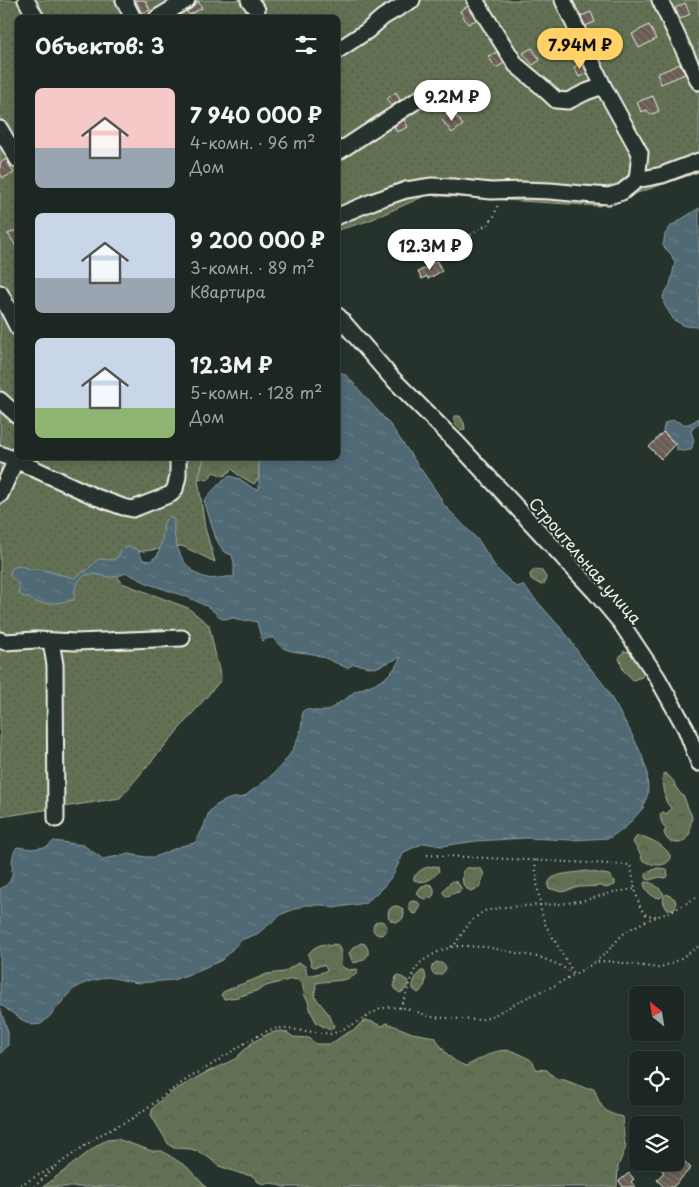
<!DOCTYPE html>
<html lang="ru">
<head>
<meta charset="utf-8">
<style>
	:root { --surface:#1c2622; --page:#252e2a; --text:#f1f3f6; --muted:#a0a5a5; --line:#3a4340; --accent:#ffd166 }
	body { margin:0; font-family:"Playpen Sans",sans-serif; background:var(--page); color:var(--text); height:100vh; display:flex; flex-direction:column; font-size:19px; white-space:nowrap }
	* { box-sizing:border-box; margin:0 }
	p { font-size:16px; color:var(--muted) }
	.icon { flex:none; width:28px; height:28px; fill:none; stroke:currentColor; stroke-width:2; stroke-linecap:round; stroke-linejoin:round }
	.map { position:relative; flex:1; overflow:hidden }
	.sheet { position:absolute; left:15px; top:15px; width:325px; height:445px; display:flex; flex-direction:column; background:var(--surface); border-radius:8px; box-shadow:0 2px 8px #0003,0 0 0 1px var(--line) }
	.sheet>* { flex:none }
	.needle { width:32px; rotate:330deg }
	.tools { position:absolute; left:629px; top:986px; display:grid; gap:10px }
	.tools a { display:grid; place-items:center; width:55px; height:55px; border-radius:8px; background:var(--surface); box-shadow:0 2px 8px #0003,0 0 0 1px var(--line); font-size:25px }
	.price { position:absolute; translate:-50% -42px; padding:0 11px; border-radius:18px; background:#fff; color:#222; font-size:16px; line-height:32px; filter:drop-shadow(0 1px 2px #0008) }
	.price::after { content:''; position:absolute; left:50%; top:30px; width:15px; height:11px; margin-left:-8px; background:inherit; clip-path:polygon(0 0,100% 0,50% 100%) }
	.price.selected { background:var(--accent); color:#111 }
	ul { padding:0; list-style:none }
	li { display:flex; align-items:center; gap:15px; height:125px; padding:0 20px }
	li span { display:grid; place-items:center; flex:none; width:140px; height:100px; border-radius:8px; color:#555 }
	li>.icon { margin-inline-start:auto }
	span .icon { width:60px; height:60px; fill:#fffc; stroke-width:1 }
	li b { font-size:21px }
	h2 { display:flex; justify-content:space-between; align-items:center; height:60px; padding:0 20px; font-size:21px }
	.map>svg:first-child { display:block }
	.forest { fill:url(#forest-crowns); stroke:#abb19d }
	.garden { fill:url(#garden-dots); stroke:#abb19d }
	.water { fill:url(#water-ripples); stroke:#919fa2 }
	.building { fill:url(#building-back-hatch); stroke:#f4f1e8 }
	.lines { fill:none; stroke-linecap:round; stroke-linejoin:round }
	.minor-casing { stroke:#f4f1e8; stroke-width:19 }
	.path { stroke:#f4f1e8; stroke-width:2; stroke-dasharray:1 4; stroke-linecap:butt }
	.minor { stroke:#26332d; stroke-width:15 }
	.labels { text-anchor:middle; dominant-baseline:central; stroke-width:4.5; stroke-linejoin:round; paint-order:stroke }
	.street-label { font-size:16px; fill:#f4f1e8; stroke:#26332d }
</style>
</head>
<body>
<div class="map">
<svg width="699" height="1187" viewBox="0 0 699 1187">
	<defs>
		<pattern id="forest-crowns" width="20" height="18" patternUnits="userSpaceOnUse" patternTransform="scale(1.25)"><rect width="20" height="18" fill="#627152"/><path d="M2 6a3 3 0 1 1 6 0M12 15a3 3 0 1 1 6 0" fill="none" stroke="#545a4b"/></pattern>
		<pattern id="garden-dots" width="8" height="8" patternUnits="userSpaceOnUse" patternTransform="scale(1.25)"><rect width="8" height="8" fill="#627152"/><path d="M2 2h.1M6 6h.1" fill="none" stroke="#545a4b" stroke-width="1.8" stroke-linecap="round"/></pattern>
		<pattern id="water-ripples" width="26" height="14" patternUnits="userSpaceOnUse" patternTransform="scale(1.25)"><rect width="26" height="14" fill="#4f6974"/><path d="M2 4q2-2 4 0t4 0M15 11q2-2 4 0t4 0" fill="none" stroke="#697f88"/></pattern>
		<pattern id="building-back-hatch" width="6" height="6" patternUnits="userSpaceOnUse" patternTransform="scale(1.25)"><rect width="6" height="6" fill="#675c53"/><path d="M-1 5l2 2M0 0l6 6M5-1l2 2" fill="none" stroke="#7d746c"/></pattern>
	</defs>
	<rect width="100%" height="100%" fill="#26332d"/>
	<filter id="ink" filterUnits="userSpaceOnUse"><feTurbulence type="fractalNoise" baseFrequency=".02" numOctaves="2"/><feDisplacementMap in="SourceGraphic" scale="10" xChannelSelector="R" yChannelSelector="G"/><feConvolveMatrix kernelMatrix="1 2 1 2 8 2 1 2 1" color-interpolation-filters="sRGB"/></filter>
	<g filter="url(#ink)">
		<g class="forest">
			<path d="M 454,416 L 460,416 L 464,423 L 465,429 L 460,430 C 455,425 453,422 454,416 Z"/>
			<polygon points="196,458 259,458 259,478 254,484 237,474 232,469 224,476 213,472 209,479 205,480 194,477"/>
			<polygon points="535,569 541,570 546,577 545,583 541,585 531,579 530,574"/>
			<path d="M 624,651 C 636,652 639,662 644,672 L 642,677 L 633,680 L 623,670 L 619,658 Z"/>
			<path d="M 664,773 L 667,774 L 674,782 L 675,786 L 680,793 L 684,797 L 688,808 L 691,814 L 692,818 L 690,827 L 690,833 L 684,841 L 680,843 L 671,842 L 667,839 L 664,833 L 666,828 C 661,824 661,820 660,814 L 663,812 L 667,814 L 671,808 C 661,798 667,792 662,780 Z"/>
			<path d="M 640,836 C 650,838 668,847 671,858 C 665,869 651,865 642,860 L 641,855 L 633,842 L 636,837 Z"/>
			<path d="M 434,866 L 438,867 L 439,871 C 432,880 424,884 414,880 L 414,877 C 419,870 425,867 434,866 Z"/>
			<path d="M 467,868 L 479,868 L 482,870 L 484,875 C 481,880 481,884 479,888 L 471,891 C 461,887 462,880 463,871 Z"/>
			<polygon points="657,868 667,869 668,876 664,878 660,877 649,880 646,878 646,874 649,872"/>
			<path d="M 586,871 L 609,875 L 615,881 L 615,885 L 606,888 L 601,886 L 579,887 L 562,892 L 548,888 C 548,886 548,883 550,880 C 555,873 577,873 586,871 Z"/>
			<path d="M 453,881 L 457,882 L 462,889 L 459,892 C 454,892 451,896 446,896 L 443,893 C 445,887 448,884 453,881 Z"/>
			<path d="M 646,882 C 653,882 661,889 664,894 L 660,898 C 652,898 645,891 644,883 Z"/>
			<polygon points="427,884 431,885 434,888 434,894 431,898 426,899 420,897 417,893 420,888"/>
			<polygon points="667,894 675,899 676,904 675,909 667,909 664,904 663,897"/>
			<path d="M 413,901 L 418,902 L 421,906 L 416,914 L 412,913 C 409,909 408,906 410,902 Z"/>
			<circle cx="396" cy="914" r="8"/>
			<circle cx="380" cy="928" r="7"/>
			<path d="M 361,943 L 365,944 C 373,955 365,961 353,963 L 349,953 L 353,948 Z"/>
			<path d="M 325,944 L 330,946 L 333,944 L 338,945 C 343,954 340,959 342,967 L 349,970 L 357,969 L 358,972 C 350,983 328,980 316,983 L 315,997 L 328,1013 L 334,1025 L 333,1028 L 330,1030 L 317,1023 L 311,1012 L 308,1001 L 305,996 L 302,983 L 298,980 L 292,979 L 266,986 L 259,990 L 238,997 L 224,999 L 221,995 L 223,992 L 239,985 L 253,980 L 267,974 L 284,972 L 298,963 L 302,964 L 306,967 L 306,972 L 309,976 C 315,973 322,974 327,970 L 325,966 L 322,965 L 315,967 L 312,966 L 308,955 C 311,949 318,945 325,944 Z"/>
			<path d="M 436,962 L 444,964 L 446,968 C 441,982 423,972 436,962 Z"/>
			<path d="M 421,971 L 424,971 C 428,978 425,989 418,993 L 413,989 C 412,983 417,974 421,971 Z"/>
			<polygon points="398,975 408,981 408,985 405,990 400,993 396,990 394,986 396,977"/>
			<path d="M 364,1021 L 370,1021 L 382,1026 L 387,1023 L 412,1033 L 435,1037 C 443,1050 450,1061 466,1066 C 486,1057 500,1043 522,1055 C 531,1060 532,1059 536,1069 L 547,1070 L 555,1078 L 562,1079 L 585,1088 L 594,1088 C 600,1106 603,1113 623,1117 C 624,1128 623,1137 626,1147 L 618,1166 L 617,1187 L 284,1187 L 272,1183 L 264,1184 L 258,1182 L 253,1176 L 242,1174 L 219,1166 L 208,1157 L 197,1151 L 191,1149 L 174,1148 L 169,1145 L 151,1115 C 152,1103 163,1101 170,1093 L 203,1074 L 235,1059 L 253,1042 L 268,1034 L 275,1032 L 282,1031 L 288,1033 L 293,1037 L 309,1038 L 316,1044 L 331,1044 L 342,1036 L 355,1029 L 359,1025 Z"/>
			<polygon points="117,1139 152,1151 162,1151 187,1167 206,1187 43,1187 99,1144 107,1140"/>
		</g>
		<polygon class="garden" points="0,0 699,0 699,172 599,206 427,195 368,221 338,230 338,18 18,18 18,458 204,458 198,479 205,528 215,562 182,546 136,552 108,562 122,583 188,608 209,625 221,680 120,798 0,817"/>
		<g class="water">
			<polygon points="699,208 699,327 685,326 674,320 664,304 663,296 670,285 675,263 671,254 663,246 665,234 671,226"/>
			<path d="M 338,370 L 348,377 L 391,426 L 440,497 L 443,504 L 479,541 L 496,568 L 516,587 L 523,585 L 528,591 L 567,635 L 582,658 L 604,685 L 628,727 L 641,753 L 647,771 L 648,793 L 643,808 L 626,827 L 609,838 L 572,840 L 526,838 L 476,841 L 442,846 L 424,843 L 404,852 L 393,875 L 383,887 L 366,903 L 333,908 L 323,905 L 305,905 L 282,914 L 257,934 L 241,940 L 222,960 L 190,974 L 173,980 L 138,983 L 108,977 L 87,982 L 72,990 L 50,1016 L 41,1024 L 32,1025 L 19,1018 L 4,1007 L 0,1005 L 0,889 C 22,878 5,864 17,847 L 31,849 L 47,847 L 54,841 L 83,845 L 103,859 L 129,854 L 146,857 L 155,857 L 181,846 L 195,843 C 198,837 202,831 204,826 C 206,821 207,815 210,811 C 213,806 227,799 233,798 C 237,798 240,798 244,797 C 248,794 252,790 256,788 C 280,771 305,743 302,712 L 306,709 L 316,711 L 327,711 L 347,698 L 354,692 L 383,680 L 394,669 L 401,657 L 375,668 L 354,664 L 347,668 C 336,663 325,657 313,654 C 299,651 282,654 274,638 L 268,638 L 262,641 L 257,622 L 249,620 L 241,621 L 235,618 L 222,619 L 210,608 L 190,598 L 149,584 L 127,573 C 123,574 117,577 112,577 C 108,578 104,575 100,575 C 81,571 74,583 74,600 C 65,602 44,605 36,602 C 35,602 30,599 29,598 C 24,596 22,597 18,592 C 21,582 17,582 10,576 L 11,570 L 14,567 L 21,566 L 29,569 L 39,569 L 74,578 L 88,569 L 98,559 L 113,560 L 118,557 L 120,552 L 124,548 L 130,547 L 138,550 L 143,560 L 150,561 L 158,555 L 162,541 L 164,522 L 170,516 L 174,520 C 172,542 182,572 207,578 C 216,580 224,576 234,577 L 234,563 L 232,555 L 224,552 L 216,539 L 204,500 L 223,480 L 230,476 L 240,479 L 254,489 L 259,489 L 259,458 L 338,458 Z"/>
			<path d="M 699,418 L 699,424 L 692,429 L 691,432 L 694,440 L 691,450 L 682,451 L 677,450 L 677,445 L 663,431 L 665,423 L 674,420 C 686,426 687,426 699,418 Z"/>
			<polygon points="0,1008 8,1032 8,1045 0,1054"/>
		</g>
		<g class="building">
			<polygon points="135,0 145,0 150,10 142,13"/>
			<polygon points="198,1 202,8 189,15 187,11 192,8"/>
			<polygon points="685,3 690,14 680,19 675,8"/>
			<polygon points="468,6 476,20 468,24 460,11"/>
			<polygon points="591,12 595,22 585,26 581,16"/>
			<polygon points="649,25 656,39 639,48 632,34"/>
			<polygon points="532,48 540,60 533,65 523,53"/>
			<polygon points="497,52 504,63 496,68 488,56"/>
			<polygon points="582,63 587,73 579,77 574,67"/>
			<polygon points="680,64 685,74 661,84 657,74"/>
			<polygon points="396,92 400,100 391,106 387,99"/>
			<polygon points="653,96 659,111 650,115 647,110 641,112 637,102"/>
			<polygon points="452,110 463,125 452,133 442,120"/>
			<polygon points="404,120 408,127 397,132 394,126"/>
			<polygon points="6,159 14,173 3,178 0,174 0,163"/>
			<polygon points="18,229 18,249 8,234"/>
			<polygon points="437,261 442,271 428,279 427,276 422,279 418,272"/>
			<polygon points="663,432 675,444 661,459 649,447"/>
			<polygon points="679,1156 691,1168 673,1187 664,1187 657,1180 664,1172 653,1162 675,1162 675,1160"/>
			<polygon points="629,1173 634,1179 631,1182 636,1187 623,1187 619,1181"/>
		</g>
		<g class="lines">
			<defs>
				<g id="minor">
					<polyline points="26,0 36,18"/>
					<polyline points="124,0 133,18"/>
					<polyline points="249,0 257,10"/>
					<polyline points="475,0 516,65 541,86 556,100 568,101 586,92 603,86"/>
					<polyline points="563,0 603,86 640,153 637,180"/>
					<polyline points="660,0 699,82"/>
					<polyline points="157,18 187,0"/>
					<polyline points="338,50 367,31 383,17 412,0"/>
					<polyline points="0,129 18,160"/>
					<polyline points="338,152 431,91"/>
					<polyline points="637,180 662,175 699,161"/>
					<polyline points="338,216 374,201 406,190 432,186 453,187 491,191 521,190 550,191 582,194 609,196 622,192 637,180"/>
					<polyline points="0,293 18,328"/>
					<polyline points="338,316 390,376 458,444 595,592 621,623 657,677 686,729 699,763"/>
					<polyline points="0,400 18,416"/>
					<polyline points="0,454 15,460 96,497 123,507 133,509 171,494 175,489 178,476 178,458"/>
					<polyline points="0,495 18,455"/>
					<polyline points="0,640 5,642 36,640 76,642 182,638"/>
					<polyline points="51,641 55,665 56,819"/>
				</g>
			</defs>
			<use href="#minor" class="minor-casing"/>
			<g class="path">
				<polyline points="424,264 488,224 494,216 498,204"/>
				<path d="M 427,855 L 630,865 C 634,877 636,906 645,914 C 648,916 652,916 656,916"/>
				<polyline points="535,860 537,883 541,910 545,924 574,974"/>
				<polyline points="452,947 461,946 486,947 542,958 559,965 574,974"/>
				<polyline points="595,962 606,953 622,935 630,929 648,920 665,914 680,907 699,896"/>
				<polyline points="400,1008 409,987 415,969 421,962 437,952 449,948 455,944 471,921 484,911 504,907 560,904 586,900 613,892 635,889"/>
				<polyline points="16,1187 56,1166"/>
				<polyline points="34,1187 59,1164 100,1135 133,1118 166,1094 186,1080 208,1067 248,1041 269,1030 279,1028 332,1034 352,1025 380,1009 388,1007 405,1008 432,1017 476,1020 484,1019 494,1015 528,997 554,986 596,962 605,961 615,962 658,968 675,962 699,946"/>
			</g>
			<use href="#minor" class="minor"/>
		</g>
	</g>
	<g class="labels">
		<g class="street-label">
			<text transform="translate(586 560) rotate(49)">Строительная улица</text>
		</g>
	</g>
</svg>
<div class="tools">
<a><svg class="needle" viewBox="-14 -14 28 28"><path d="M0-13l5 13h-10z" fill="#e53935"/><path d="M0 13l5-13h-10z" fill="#a0a5a5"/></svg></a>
<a><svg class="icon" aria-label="locate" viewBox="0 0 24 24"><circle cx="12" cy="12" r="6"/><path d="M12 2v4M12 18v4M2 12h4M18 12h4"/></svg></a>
<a><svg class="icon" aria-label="layers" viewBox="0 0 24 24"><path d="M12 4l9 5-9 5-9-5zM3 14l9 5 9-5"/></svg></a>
</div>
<b class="price selected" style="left:580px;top:70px">7.94M ₽</b>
<b class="price" style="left:452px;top:122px">9.2M ₽</b>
<b class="price" style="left:430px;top:271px">12.3M ₽</b>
<section class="sheet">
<h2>Объектов: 3<svg class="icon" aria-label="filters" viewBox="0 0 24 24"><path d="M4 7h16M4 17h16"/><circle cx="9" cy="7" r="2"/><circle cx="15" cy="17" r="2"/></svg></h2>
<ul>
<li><span style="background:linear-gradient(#f6c9c9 60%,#9aa5b1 0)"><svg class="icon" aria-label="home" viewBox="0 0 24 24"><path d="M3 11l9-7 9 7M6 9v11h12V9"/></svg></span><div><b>7 940 000 ₽</b><p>4-комн. · 96 m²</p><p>Дом</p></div></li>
<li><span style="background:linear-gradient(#c9d6e8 65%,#9aa5b1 0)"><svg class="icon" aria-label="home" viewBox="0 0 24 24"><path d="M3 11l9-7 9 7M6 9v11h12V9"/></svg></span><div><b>9 200 000 ₽</b><p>3-комн. · 89 m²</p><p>Квартира</p></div></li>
<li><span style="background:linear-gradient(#c9d6e8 70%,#8fb573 0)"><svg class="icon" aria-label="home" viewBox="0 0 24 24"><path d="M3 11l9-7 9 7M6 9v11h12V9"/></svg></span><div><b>12.3M ₽</b><p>5-комн. · 128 m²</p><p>Дом</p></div></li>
</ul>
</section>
</div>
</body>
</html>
